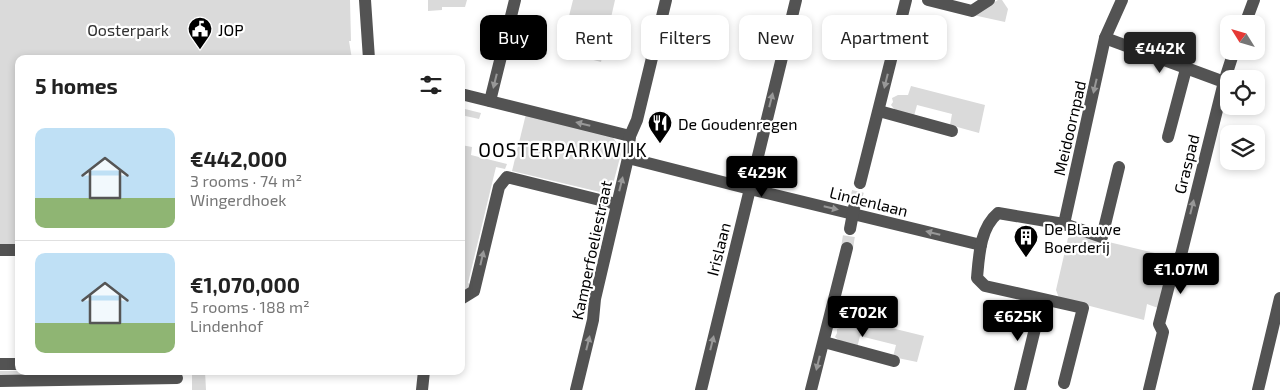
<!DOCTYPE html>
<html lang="en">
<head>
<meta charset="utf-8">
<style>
	:root { --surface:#fff; --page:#f6f6f6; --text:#222; --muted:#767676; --line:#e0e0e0; --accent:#000 }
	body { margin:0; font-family:"Exo 2",sans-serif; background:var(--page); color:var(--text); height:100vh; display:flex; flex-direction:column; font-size:19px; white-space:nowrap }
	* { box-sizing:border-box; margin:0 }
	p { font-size:16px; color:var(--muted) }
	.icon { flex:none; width:28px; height:28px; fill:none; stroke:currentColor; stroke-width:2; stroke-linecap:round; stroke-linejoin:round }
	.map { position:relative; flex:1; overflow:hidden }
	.side { position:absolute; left:15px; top:55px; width:450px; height:320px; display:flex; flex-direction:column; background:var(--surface); border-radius:10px; box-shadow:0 2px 8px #0003 }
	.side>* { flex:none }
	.hud { position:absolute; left:480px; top:15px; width:475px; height:45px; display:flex; gap:10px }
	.needle { width:32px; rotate:307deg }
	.controls { position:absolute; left:1220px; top:15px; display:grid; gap:10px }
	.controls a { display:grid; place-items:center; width:45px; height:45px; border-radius:10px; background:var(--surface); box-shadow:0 2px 8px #0003; font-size:25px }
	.price { position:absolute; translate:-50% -42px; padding:0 11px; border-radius:5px; background:var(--accent); color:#fff; font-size:16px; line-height:32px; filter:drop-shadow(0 1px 2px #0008) }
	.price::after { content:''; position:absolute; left:50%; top:30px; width:15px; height:11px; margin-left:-8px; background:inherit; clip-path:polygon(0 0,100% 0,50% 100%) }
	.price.on { background:#222; color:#fff }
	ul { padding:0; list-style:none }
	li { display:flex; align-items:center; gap:15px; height:125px; padding:0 20px }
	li+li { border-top:1px solid var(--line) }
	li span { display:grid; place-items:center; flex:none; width:140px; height:100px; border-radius:10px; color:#555 }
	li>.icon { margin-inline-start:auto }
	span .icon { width:60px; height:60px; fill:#fffc; stroke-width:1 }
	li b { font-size:21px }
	h2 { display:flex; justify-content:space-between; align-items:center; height:60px; padding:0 20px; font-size:21px }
	.pill { padding:0 18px; border-radius:10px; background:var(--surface); box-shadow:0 2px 8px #0003; font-size:18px; line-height:45px }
	.pill.on { background:var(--accent); color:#fff }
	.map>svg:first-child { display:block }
	.green { fill:#dadada }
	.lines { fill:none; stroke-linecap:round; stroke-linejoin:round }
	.minor-tunnel { stroke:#d9d9d9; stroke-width:12; stroke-dasharray:12 6; stroke-linecap:butt }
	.minor { stroke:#535353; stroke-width:12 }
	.oneway { fill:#989898 }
	.labels { text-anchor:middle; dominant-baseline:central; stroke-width:4.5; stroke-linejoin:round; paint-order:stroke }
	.park-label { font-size:16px; fill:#313131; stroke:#fff }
	.poi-label { font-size:16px; fill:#000; stroke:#fff; text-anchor:start }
	.street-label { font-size:16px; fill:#000; stroke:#fff }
	.quarter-label { font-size:19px; letter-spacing:1px; fill:#000; stroke:#fff }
</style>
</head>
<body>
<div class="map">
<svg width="1280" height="390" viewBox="0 0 1280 390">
	<rect width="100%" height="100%" fill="#fff"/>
	<g class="green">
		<polygon points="0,0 350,0 351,41 349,41 352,59 19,59 19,244 0,244"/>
		<polygon points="428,0 467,0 465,7 442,7 442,10 428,11"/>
		<polygon points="573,0 615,0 601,62 586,58 588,51 576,47 573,55 560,52"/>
		<polygon points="998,0 1002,0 1008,9 1005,22 973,15"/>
		<polygon points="911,86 985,105 979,133 950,125 952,114 917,105 914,116 895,110 891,105 893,102 892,98 898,95 908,95"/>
		<polygon points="461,108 481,113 479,119 461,115"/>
		<polygon points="526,114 611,135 622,150 612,188 604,193 512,171"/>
		<polygon points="461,145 472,147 471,155 507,164 505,169 496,167 468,283 472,285 461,295"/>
		<polygon points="1075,234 1159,254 1156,270 1167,273 1158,308 1147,304 1144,320 1059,298 1056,290 1068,238"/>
		<polygon points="855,319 924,336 917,362 893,357 896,345 860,336 857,348 840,341 835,337 837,333 837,329 847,325 853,326"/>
		<polygon points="0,371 149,371 149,375 0,377"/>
		<polygon points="192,371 205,371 206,390 192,390"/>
	</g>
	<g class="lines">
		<g class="minor-tunnel">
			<polyline points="855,203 860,183"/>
			<polyline points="847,248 850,229"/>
		</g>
		<g class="minor">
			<polyline points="365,0 369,59"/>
			<polyline points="928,0 972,11 989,0"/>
			<polyline points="1245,24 1254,0"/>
			<polyline points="1105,38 1224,82"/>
			<polyline points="461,94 630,136"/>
			<polyline points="490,101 515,0"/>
			<polyline points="879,111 952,131"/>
			<polyline points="1168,137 1186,69"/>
			<polyline points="628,158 750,189 981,245"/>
			<polyline points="860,183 906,0"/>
			<polyline points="1064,224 1105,38 1122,0"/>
			<polyline points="850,229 855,203"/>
			<polyline points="0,250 19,250"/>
			<polyline points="461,299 474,291 499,187 507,177 616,204"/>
			<polyline points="824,342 894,361"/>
			<polyline points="0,364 19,364"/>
			<polyline points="0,381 177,378"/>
			<path d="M 1064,383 L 1083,308 L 985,286 L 977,278 C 979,255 980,228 998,213 L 1064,224 L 1102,237 L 1119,167"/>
			<polyline points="422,390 424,371"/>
			<polyline points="576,390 593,320 595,299 628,158 630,136 637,120 666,0"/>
			<polyline points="701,390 796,0"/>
			<polyline points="811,390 847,248"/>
			<polyline points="1020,390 1042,300"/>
			<polyline points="1149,390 1163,332 1159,324 1175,262 1181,255 1224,82 1234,51"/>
			<polyline points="1258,390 1280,298"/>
		</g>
	</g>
	<defs><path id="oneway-solid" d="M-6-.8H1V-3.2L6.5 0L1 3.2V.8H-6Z" transform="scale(1.25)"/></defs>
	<g class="oneway">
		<use href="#oneway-solid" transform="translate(495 81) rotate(104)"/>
		<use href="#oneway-solid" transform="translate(886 81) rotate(104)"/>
		<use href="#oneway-solid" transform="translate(1095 86) rotate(103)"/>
		<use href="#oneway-solid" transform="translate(771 100) rotate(-76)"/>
		<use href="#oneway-solid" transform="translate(583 124) rotate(-166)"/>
		<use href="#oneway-solid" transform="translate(621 184) rotate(-76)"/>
		<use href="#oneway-solid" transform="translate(1192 207) rotate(-76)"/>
		<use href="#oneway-solid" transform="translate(831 208) rotate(13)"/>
		<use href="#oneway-solid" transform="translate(933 233) rotate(-166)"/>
		<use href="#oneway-solid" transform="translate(482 258) rotate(-77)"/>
		<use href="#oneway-solid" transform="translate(588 343) rotate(-76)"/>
		<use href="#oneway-solid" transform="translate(712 343) rotate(-76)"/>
		<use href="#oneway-solid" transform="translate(818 363) rotate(104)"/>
	</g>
	<defs>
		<symbol id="civic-pin" viewBox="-11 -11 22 30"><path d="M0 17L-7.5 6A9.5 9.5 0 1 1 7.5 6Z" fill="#000" stroke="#fff"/><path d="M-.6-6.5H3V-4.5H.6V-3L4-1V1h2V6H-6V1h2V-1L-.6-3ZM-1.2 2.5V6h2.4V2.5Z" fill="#fff"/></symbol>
		<symbol id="restaurant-pin" viewBox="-11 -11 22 30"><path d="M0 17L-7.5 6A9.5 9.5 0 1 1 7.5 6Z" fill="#000" stroke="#fff"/><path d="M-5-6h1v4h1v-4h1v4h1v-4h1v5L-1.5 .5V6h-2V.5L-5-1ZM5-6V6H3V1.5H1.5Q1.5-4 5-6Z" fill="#fff"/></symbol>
		<symbol id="building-pin" viewBox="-11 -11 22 30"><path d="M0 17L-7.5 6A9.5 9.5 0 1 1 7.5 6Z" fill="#000" stroke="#fff"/><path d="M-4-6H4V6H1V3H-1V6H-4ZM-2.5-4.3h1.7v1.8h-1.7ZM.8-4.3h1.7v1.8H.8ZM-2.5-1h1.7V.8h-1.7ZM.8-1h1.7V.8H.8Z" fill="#fff"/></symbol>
	</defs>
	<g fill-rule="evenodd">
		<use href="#civic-pin" x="186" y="15" width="28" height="38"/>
		<use href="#restaurant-pin" x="646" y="109" width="28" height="38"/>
		<use href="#building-pin" x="1012" y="223" width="28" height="38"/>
	</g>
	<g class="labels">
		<g class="park-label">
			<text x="128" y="29">Oosterpark</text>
		</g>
		<g class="poi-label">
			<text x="218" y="29">JOP</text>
			<text x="678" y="123">De Goudenregen</text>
			<text x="1044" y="228">De Blauwe<tspan x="1044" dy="18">Boerderij</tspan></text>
		</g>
		<g class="street-label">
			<text transform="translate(1069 128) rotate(-77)">Meidoornpad</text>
			<text transform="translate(1186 164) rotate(-76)">Graspad</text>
			<text transform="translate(869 201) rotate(14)">Lindenlaan</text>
			<text transform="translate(718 249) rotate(-76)">Irislaan</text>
			<text transform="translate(591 250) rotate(-78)">Kamperfoeliestraat</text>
		</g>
		<g class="quarter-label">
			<text x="563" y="149">OOSTERPARKWIJK</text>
		</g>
	</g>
</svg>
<div class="controls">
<a><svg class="needle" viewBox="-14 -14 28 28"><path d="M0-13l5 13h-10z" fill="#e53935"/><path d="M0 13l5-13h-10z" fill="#767676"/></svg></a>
<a><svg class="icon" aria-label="locate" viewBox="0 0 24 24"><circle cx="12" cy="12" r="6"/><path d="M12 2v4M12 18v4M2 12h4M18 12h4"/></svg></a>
<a><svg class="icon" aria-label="layers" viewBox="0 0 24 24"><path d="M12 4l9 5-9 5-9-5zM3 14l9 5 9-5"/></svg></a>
</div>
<b class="price on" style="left:1160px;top:74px">€442K</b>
<b class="price" style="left:762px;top:198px">€429K</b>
<b class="price" style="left:1181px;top:295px">€1.07M</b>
<b class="price" style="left:863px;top:338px">€702K</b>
<b class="price" style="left:1018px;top:342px">€625K</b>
<div class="hud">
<a class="pill on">Buy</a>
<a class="pill">Rent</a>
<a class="pill">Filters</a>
<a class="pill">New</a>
<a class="pill">Apartment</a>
</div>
<section class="side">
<h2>5 homes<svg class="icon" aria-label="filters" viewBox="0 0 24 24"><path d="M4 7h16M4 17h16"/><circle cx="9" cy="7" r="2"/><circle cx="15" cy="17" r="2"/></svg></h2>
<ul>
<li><span style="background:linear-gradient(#bfe0f5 70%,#8fb573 0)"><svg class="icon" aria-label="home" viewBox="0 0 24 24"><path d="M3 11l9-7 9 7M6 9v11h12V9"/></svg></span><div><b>€442,000</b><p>3 rooms · 74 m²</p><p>Wingerdhoek</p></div></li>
<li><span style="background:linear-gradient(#bfe0f5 70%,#8fb573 0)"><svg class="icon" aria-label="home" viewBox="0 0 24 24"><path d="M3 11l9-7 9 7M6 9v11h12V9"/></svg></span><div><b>€1,070,000</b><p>5 rooms · 188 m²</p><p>Lindenhof</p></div></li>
</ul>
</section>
</div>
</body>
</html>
